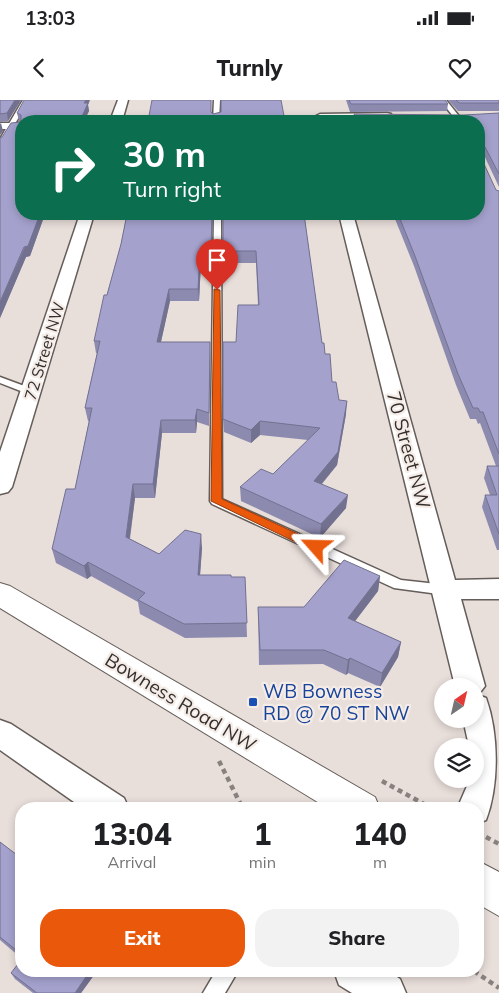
<!DOCTYPE html>
<html lang="en">
<head>
<meta charset="utf-8">
<style>
	body { margin:0; font-family:Mulish,sans-serif; background:#f2f2f2; color:#202124; height:100vh; display:flex; flex-direction:column; font-size:19px; white-space:nowrap }
	* { box-sizing:border-box; margin:0 }
	p { font-size:16px; color:#757577 }
	.icon { flex:none; width:28px; height:28px; fill:none; stroke:currentColor; stroke-width:2; stroke-linecap:round; stroke-linejoin:round }
	.map { position:relative; flex:1; overflow:hidden }
	.sheet { position:absolute; left:15px; top:702px; width:469px; height:175px; display:flex; flex-direction:column; background:#fff; border-radius:20px; box-shadow:0 2px 8px #0003 }
	.sheet>* { flex:none }
	.guide { position:absolute; left:15px; top:15px; width:470px; height:105px; border-radius:20px; box-shadow:0 2px 8px #0003; background:#0b6e4f; color:#fff; overflow:hidden }
	.needle { width:32px; rotate:34deg }
	.tools { position:absolute; left:434px; top:578px; display:grid; gap:10px }
	.tools a { display:grid; place-items:center; width:50px; height:50px; border-radius:50%; background:#fff; box-shadow:0 2px 8px #0003; font-size:25px }
	.pin { position:absolute; display:grid; place-items:center; width:42px; height:42px; color:#fff; margin:-51px -21px; border-radius:50% 50% 50% 0; rotate:-45deg; box-shadow:0 0 5px #0007 }
	.pin .icon { rotate:45deg }
	.me { position:absolute; width:55px; margin:-28px; rotate:295deg; stroke-linejoin:round; filter:drop-shadow(0 0 4px #0008) }
	.turn { display:flex; align-items:center; gap:18px; height:105px; padding:0 25px; font-size:22px }
	.turn .icon { width:65px; height:65px; stroke-width:2.5 }
	.turn b { display:block; font-size:35px; line-height:42px }
	.eta { display:flex; justify-content:space-evenly; align-items:center; height:85px; text-align:center }
	.eta b { font-size:30px; font-weight:800; line-height:35px }
	.action { display:flex; gap:10px; margin-top:auto; padding:10px 25px }
	.action a { flex:1; height:58px; border-radius:20px; background:#ea580c; color:#fff; font-size:20px; font-weight:800; line-height:58px; text-align:center }
	.action a+a { background:#f2f2f2; color:#202124 }
	.status { display:flex; justify-content:space-between; align-items:center; height:35px; padding:0 25px; background:#fff; direction:ltr }
	.status svg { height:14px; fill:currentColor }
	header { display:flex; justify-content:space-between; align-items:center; height:65px; padding:0 25px; background:#fff; font-size:22px; font-weight:800 }
	.map>svg:first-child { display:block }
</style>
</head>
<body>
<div class="status"><b>13:03</b><svg viewBox="0 0 49 12"><path d="M0 12V9h3v3zM5 12V6h3v6zM10 12V3h3v9zM15 12V0h3v12zM26 1h20v11H26zM47 4h2v5h-2z"/></svg></div>
<header><svg class="icon" aria-label="back" viewBox="0 0 24 24"><path d="M15 5l-7 7 7 7"/></svg>Turnly<svg class="icon" aria-label="heart" viewBox="0 0 24 24"><path d="M12 20l-8-8c-3-5 5-10 8-4 3-6 11-1 8 4z"/></svg></header>
<div class="map">
<svg width="499" height="893" viewBox="0 0 499 893">
	<rect width="100%" height="100%" fill="#e8deda"/>
	<g fill="none" stroke-linecap="round" stroke-linejoin="round">
		<g stroke="#655d59" stroke-width="3">
			<g id="service">
				<polygon points="23,0 29,0 3,44 0,46 0,39"/>
				<polygon points="214,0 220,0 219,21 213,21"/>
				<polygon points="440,0 446,0 463,21 457,21"/>
				<polygon points="214,114 221,114 222,399 401,480 446,485 451,487 453,490 451,493 446,495 394,488 212,404 210,401"/>
				<polygon points="0,277 35,290 36,292 31,295 0,283"/>
				<polygon points="216,871 238,871 225,893 203,893"/>
			</g>
		</g>
		<g stroke="#655d59" stroke-width="3">
			<g id="minor">
				<polygon points="118,0 128,0 122,21 110,21"/>
				<polygon points="387,13 391,14 391,18 320,20 314,17 320,14"/>
				<rect x="0" y="23" width="21" height="6"/>
				<polygon points="80,114 94,114 12,387 8,392 0,394 0,352"/>
				<path d="M339,114H353L455,480L499,479V499H461L485,586L478,595L486,598C499,634 499,686 486,720L478,723V709H457L470,679H475V646H469L463,619H475V586H455Z"/>
				<polygon points="0,620 11,624 124,698 129,709 84,709 0,650"/>
				<polygon points="334,871 388,871 400,879 406,893 352,893 339,885"/>
			</g>
		</g>
		<g stroke="#655d59" stroke-width="2">
			<g id="tertiary">
				<polygon points="0,483 10,486 375,697 380,709 329,709 0,508"/>
				<polygon points="478,761 499,772 499,816 478,804"/>
			</g>
		</g>
		<g stroke="#88827f" stroke-width="4.5" stroke-dasharray="5 4" stroke-linecap="butt">
			<polyline points="219,661 243,709"/>
			<polyline points="382,681 433,709"/>
			<polyline points="486,737 499,744"/>
			<polyline points="474,871 499,888"/>
		</g>
		<use href="#service" fill="#fff" fill-rule="evenodd"/>
		<use href="#minor" fill="#fff" fill-rule="evenodd"/>
		<use href="#tertiary" fill="#fff" fill-rule="evenodd"/>
	</g>
	<g fill="#8d8ab0">
		<polygon points="0,0 21,0 8,21 0,22"/>
		<polygon points="346,0 445,0 448,4 447,11 350,12"/>
		<polygon points="448,0 499,0 499,11 458,11"/>
		<polygon points="88,5 89,11 84,21 21,21 21,114 45,114 30,156 26,157 0,218 0,38 21,22 19,21 17,13"/>
		<polygon points="499,13 499,87 484,55 480,52 479,21 354,21 354,14 464,15"/>
		<polygon points="496,90 499,91 499,450 497,450 482,407 485,395 490,395 484,378 487,366 496,366 480,323 478,324 476,319 470,319 456,285 414,166 393,114 479,114"/>
		<polygon points="127,114 213,114 211,163 201,163 199,201 170,201 161,242 210,242 209,326 197,322 196,333 162,333 155,398 135,398 130,439 159,454 202,448 200,475 231,477 245,477 247,537 185,538 140,514 138,502 91,476 87,479 56,463 52,449 75,389 89,321 88,321 85,308 97,253 96,253 94,241 121,144"/>
		<polygon points="221,114 304,114 322,243 332,282 339,300 346,314 337,365 322,384 346,408 320,438 241,401 240,387 273,374 308,340 260,335 251,343 224,332 223,319 236,242 258,205 256,163 223,163 223,114"/>
		<polygon points="380,476 378,491 355,521 401,542 398,557 380,587 348,573 346,575 323,564 259,565 258,507 304,507"/>
		<polygon points="0,742 21,758 21,858 0,840"/>
		<polygon points="21,871 97,871 81,893 33,893 15,879 11,873"/>
	</g>
	<g fill="#737190">
		<polygon points="15,0 21,0 8,21 7,13"/>
		<polygon points="86,0 90,0 88,5 89,11 84,21 80,21 84,3"/>
		<polygon points="1,23 3,31 0,35 0,24"/>
		<polygon points="482,44 480,52 479,53 479,45"/>
		<polygon points="40,114 45,114 30,156 26,157 0,218 0,202"/>
		<polygon points="212,114 213,114 211,163 211,151"/>
		<polygon points="200,151 201,163 199,201 198,189"/>
		<polygon points="169,189 170,201 158,255 157,242"/>
		<polygon points="347,301 346,314 337,365 313,394 314,381"/>
		<polygon points="197,309 197,322 196,333 195,320"/>
		<polygon points="161,320 162,333 155,398 153,384"/>
		<polygon points="260,321 260,335 251,343 251,330"/>
		<polygon points="133,384 135,398 128,450 126,437"/>
		<polygon points="348,395 346,408 320,438 321,424"/>
		<polygon points="201,434 202,448 199,489 198,475"/>
		<polygon points="88,462 91,476 87,479 84,466"/>
		<polygon points="380,476 378,491 346,533 348,518"/>
		<polygon points="401,542 398,557 380,587 382,573"/>
		<polygon points="350,558 348,573 346,575 348,560"/>
		<polygon points="90,871 97,871 81,893 75,893"/>
	</g>
	<g fill="#a4a1cd" stroke="#737190">
		<polygon points="0,0 15,0 7,13 0,14"/>
		<polygon points="24,0 86,0 84,3 88,3 80,21 21,21 21,114 40,114 28,146 24,147 0,202 0,38 2,37 11,23 21,22 21,15 17,13"/>
		<polygon points="152,0 211,0 211,12 213,14 221,12 221,0 281,0 285,21 148,21"/>
		<polygon points="349,0 445,0 448,4 351,4"/>
		<polygon points="456,0 499,0 499,3 459,3"/>
		<polygon points="499,13 499,74 485,47 482,44 479,45 479,21 357,21 354,14 464,15"/>
		<polygon points="479,53 496,90 499,91 499,354 483,312 480,312 478,308 473,308 458,274 415,156 398,114 479,114"/>
		<polygon points="127,114 212,114 211,151 200,151 198,189 169,189 157,242 210,242 209,313 197,309 195,320 161,320 153,384 133,384 126,437 159,454 185,430 201,434 198,475 231,475 231,477 245,477 247,523 184,524 138,500 145,493 88,462 84,466 52,449 66,389 75,389 92,308 85,308 100,241 94,241 104,195 107,195 121,144"/>
		<polygon points="223,114 304,114 322,243 324,243 325,254 330,254 332,282 336,282 339,300 347,301 338,352 314,381 348,395 321,424 240,387 261,369 273,374 320,328 260,321 251,330 223,319 223,242 236,242 238,205 259,205 256,151 223,151"/>
		<polygon points="487,366 499,366 499,434 485,395 497,395"/>
		<polygon points="344,460 380,476 348,518 401,542 382,573 350,558 348,560 324,550 260,550 258,507 304,507"/>
		<polygon points="0,742 21,758 21,854 0,837"/>
		<polygon points="21,860 21,871 90,871 75,893 37,893 11,873"/>
	</g>
	<polygon fill="#ea580c" stroke="#983908" points="214,189 220,190 222,399 320,444 320,450 312,450 211,401"/>
	<rect fill="#1a4fb4" stroke="#f5ece7" stroke-width="2" x="248" y="597" width="10" height="10" rx="2.5"/>
	<g text-anchor="middle" stroke-width="4.5" stroke-linejoin="round" paint-order="stroke">
		<g font-size="16" fill="#322f2d" stroke="#f5ece7">
			<text transform="translate(44 251) rotate(-73)" y="6">72 Street NW</text>
		</g>
		<g font-size="19" fill="#322f2d" stroke="#f5ece7">
			<text transform="translate(409 350) rotate(75)" y="7">70 Street NW</text>
			<text transform="translate(181 602) rotate(31)" y="7">Bowness Road NW</text>
		</g>
		<g font-size="19" fill="#164399" stroke="#f5ece7" text-anchor="start">
			<text x="263" y="598">WB Bowness<tspan x="263" dy="22">RD @ 70 ST NW</tspan></text>
		</g>
	</g>
</svg>
<div class="tools">
<a><svg class="needle" viewBox="-14 -14 28 28"><path d="M0-13l5 13h-10z" fill="#e53935"/><path d="M0 13l5-13h-10z" fill="#757577"/></svg></a>
<a><svg class="icon" aria-label="layers" viewBox="0 0 24 24"><path d="M12 4l9 5-9 5-9-5zM3 14l9 5 9-5"/></svg></a>
</div>
<div class="pin" style="left:217px;top:190px;background:#d93025"><svg class="icon" aria-label="arrive" viewBox="0 0 24 24"><path d="M6 21V4h12l-3 4 3 4H6"/></svg></div>
<svg class="me" style="left:316px;top:447px" viewBox="-20 -20 40 40"><path d="M0-17L14 15 0 8-14 15z" fill="#ea580c" stroke="#fff" stroke-width="4"/></svg>
<div class="guide">
<div class="turn"><svg class="icon" aria-label="right" viewBox="0 0 24 24"><path d="M7 20v-9h11M14 6l5 5-5 5"/></svg><div><b>30 m</b>Turn right</div></div>
</div>
<section class="sheet">
<div class="eta">
<div><b>13:04</b><p>Arrival</p></div>
<div><b>1</b><p>min</p></div>
<div><b>140</b><p>m</p></div>
</div>
<div class="action"><a>Exit</a><a>Share</a></div>
</section>
</div>
</body>
</html>
